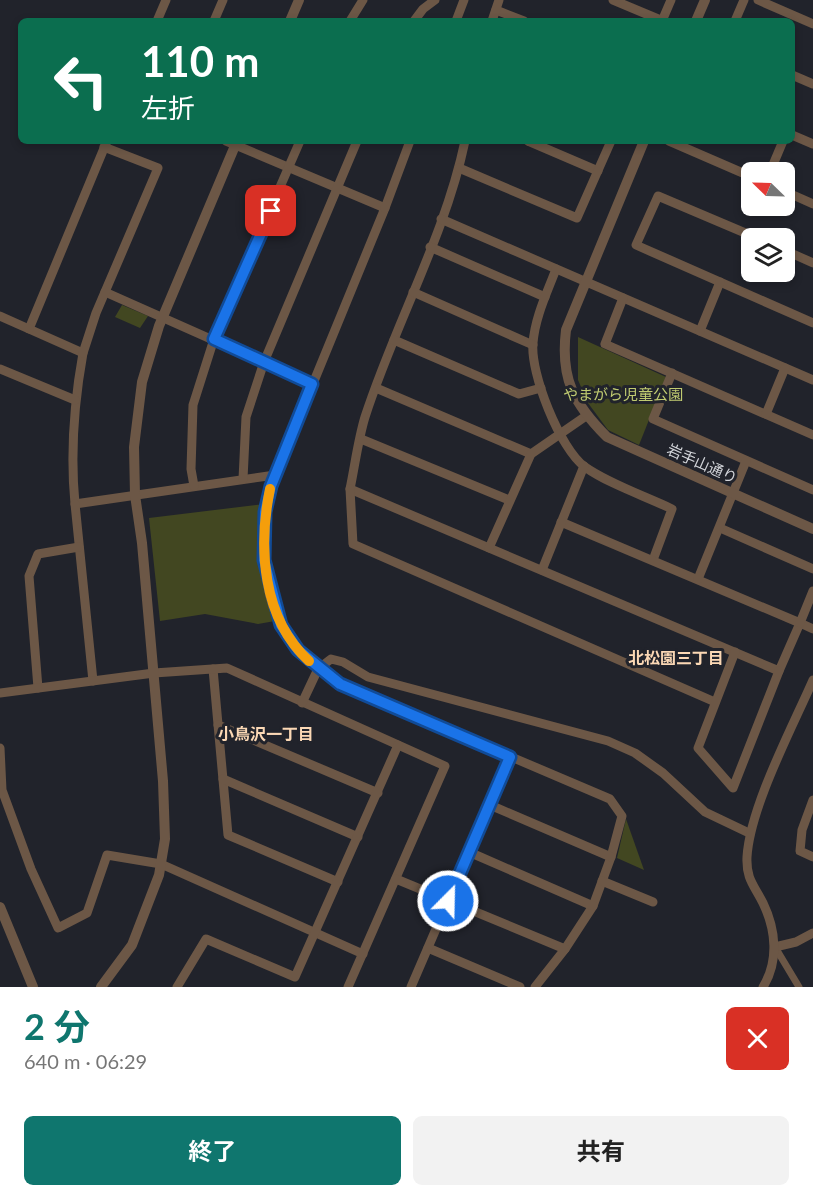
<!DOCTYPE html>
<html lang="ja">
<head>
<meta charset="utf-8">
<style>
	body { margin:0; font-family:Lato,"Noto Sans JP",sans-serif; background:#f2f2f2; color:#222; height:100vh; display:flex; flex-direction:column; font-size:22px; white-space:nowrap }
	* { box-sizing:border-box; margin:0 }
	p { font-size:20px; color:#767676 }
	.icon { flex:none; width:33px; height:33px; fill:none; stroke:currentColor; stroke-width:2; stroke-linecap:round; stroke-linejoin:round }
	.map { position:relative; height:987px; overflow:hidden }
	.details { display:flex; flex-direction:column; background:#fff; flex:1 }
	.details>* { flex:none }
	.guide { position:absolute; left:18px; top:18px; width:777px; height:126px; border-radius:9px; box-shadow:0 3px 9px #0003; background:#0b6e4f; color:#fff; overflow:hidden }
	.needle { width:39px; rotate:293deg }
	.controls { position:absolute; left:741px; top:162px; display:grid; gap:12px }
	.controls a { display:grid; place-items:center; width:54px; height:54px; border-radius:9px; background:#fff; box-shadow:0 3px 9px #0003; font-size:30px }
	.pin { position:absolute; display:grid; place-items:center; width:51px; height:51px; color:#fff; margin:-26px; border-radius:12px; box-shadow:0 3px 9px #0006 }
	.me { position:absolute; width:66px; margin:-33px; rotate:23deg; stroke-linejoin:round; filter:drop-shadow(0 0 4px #0008) }
	.turn { display:flex; align-items:center; gap:21px; height:126px; padding:0 24px; font-size:27px }
	.turn .icon { width:78px; height:78px; stroke-width:2.5 }
	.turn b { display:block; font-size:42px; line-height:51px }
	.round { display:grid; place-items:center; flex:none; width:63px; height:63px; border-radius:9px; background:#f2f2f2 }
	.head { display:flex; align-items:center; justify-content:space-between; height:102px; padding:0 24px }
	h1 { font-size:36px; font-weight:700; line-height:45px; color:#0f766e }
	.action { display:flex; gap:12px; margin-top:auto; padding:12px 24px }
	.action a { flex:1; height:69px; border-radius:9px; background:#0f766e; color:#fff; font-size:24px; font-weight:700; line-height:69px; text-align:center }
	.action a+a { background:#f2f2f2; color:#222 }
	.map>svg:first-child { display:block }
</style>
</head>
<body>
<div class="map">
<svg width="813" height="987" viewBox="0 0 813 987">
	<rect width="100%" height="100%" fill="#21232b"/>
	<g fill="#424721">
		<polygon points="122,305 148,316 140,328 115,317"/>
		<polygon points="578,337 666,377 639,445 608,430 588,403 578,380"/>
		<polygon points="264,504 261,567 275,621 258,624 205,614 160,621 149,518"/>
		<polygon points="626,819 644,870 617,858"/>
	</g>
	<g fill="none" stroke-linecap="round" stroke-linejoin="round">
		<polyline stroke="#6c5746" stroke-width="7" points="775,947 799,987"/>
		<g stroke="#6c5746" stroke-width="9">
			<polyline points="613,0 663,21"/>
			<polyline points="758,0 813,24"/>
			<polyline points="496,10 524,21"/>
			<polyline points="157,21 166,0"/>
			<polyline points="214,21 223,0"/>
			<polyline points="350,21 363,0"/>
			<polyline points="414,21 423,9 435,0"/>
			<polyline points="456,21 464,0"/>
			<polyline points="492,21 499,0"/>
			<polyline points="662,21 671,0"/>
			<polyline points="735,21 744,0"/>
			<polyline points="792,75 813,84"/>
			<polyline points="792,135 813,144"/>
			<path d="M107,141L29,329L83,353C74,403 70,452 75,504L275,475"/>
			<path d="M226,141L385,208L271,486C260,539 259,608 298,651C333,689 388,704 434,724C493,749 552,774 610,799L622,816L611,857L593,906L565,949"/>
			<path d="M465,141C445,236 395,324 365,417C358,440 355,465 350,489L779,671L800,623L813,629"/>
			<polyline points="528,141 598,171"/>
			<polyline points="669,141 752,177"/>
			<polyline points="459,168 577,218 611,141"/>
			<polyline points="770,172 783,141"/>
			<polyline points="784,191 813,204"/>
			<polyline points="385,208 410,141"/>
			<polyline points="441,219 813,380"/>
			<polyline points="757,238 658,196 636,245 813,323"/>
			<polyline points="430,247 545,297"/>
			<polyline points="784,250 813,263"/>
			<path d="M556,269C547,293 535,317 533,343C530,373 560,449 585,467C609,484 645,496 672,509L653,560"/>
			<polyline points="105,292 312,384"/>
			<polyline points="413,292 533,345"/>
			<polyline points="623,298 605,344 813,435"/>
			<polyline points="0,316 29,329"/>
			<polyline points="700,331 720,282"/>
			<polyline points="394,340 519,394 541,388"/>
			<polyline points="83,353 96,313 158,168 104,147"/>
			<polyline points="0,369 75,400"/>
			<polyline points="672,373 653,419 813,490"/>
			<polyline points="376,388 531,454"/>
			<polyline points="766,414 785,368"/>
			<polyline points="361,439 509,500"/>
			<polyline points="243,479 246,417 264,362 357,141"/>
			<polyline points="194,486 191,469 193,405 214,339 300,141"/>
			<polyline points="350,489 353,544 715,702"/>
			<polyline points="75,504 93,681"/>
			<polyline points="561,522 800,623 813,591"/>
			<polyline points="720,528 813,569"/>
			<polyline points="489,548 531,454 586,416"/>
			<polyline points="542,570 584,466"/>
			<polyline points="698,579 746,461"/>
			<polyline points="735,652 698,748 733,788 779,671"/>
			<polyline points="213,669 228,835 338,882"/>
			<polyline points="38,688 29,576 38,554 79,547"/>
			<polyline points="0,693 154,673 227,668 445,766 348,987"/>
			<polyline points="302,703 318,669 331,659 343,662 368,677 608,741 635,753 663,773 705,812 749,833"/>
			<polyline points="218,725 378,793"/>
			<polyline points="0,748 2,790 31,869 58,928 87,913 107,855 161,864 363,954"/>
			<polyline points="223,779 358,837"/>
			<polyline points="813,800 802,830 800,851 813,857"/>
			<polyline points="490,805 611,857"/>
			<polyline points="469,852 593,906"/>
			<polyline points="396,879 565,949 535,987"/>
			<polyline points="602,881 653,902"/>
			<polyline points="775,947 796,942 813,933"/>
			<polyline points="428,948 520,987"/>
			<polyline points="177,987 206,939 295,977 398,745"/>
			<polyline points="411,987 510,757"/>
			<path d="M763,987C779,961 776,930 763,903C754,885 746,879 747,857C750,807 792,728 813,680"/>
		</g>
		<g stroke="#6c5746" stroke-width="10">
			<polyline points="290,21 299,0"/>
			<polyline points="696,21 705,0"/>
			<path d="M644,141L566,330C560,379 574,404 607,437L813,529"/>
			<polyline points="0,907 33,987"/>
			<polyline points="101,987 132,945 159,875 165,839 163,781 142,543 135,495 134,447 142,382 159,326 237,141"/>
		</g>
	</g>
	<g fill="none" stroke-linecap="round" stroke-linejoin="round">
		<g stroke="#114b97" stroke-width="15">
			<polyline id="route" points="271,211 214,339 312,384 271,486 265,512 264,560 281,625 298,650 340,684 510,757 448,901"/>
		</g>
		<use href="#route" stroke="#1a73e8" stroke-width="10"/>
		<path stroke="#f59e0b" stroke-width="10" d="M270,489C258,547 262,618 309,661"/>
	</g>
	<g text-anchor="middle" stroke-width="6" stroke-linejoin="round" paint-order="stroke">
		<g font-size="15" fill="#c0cb71" stroke="#21232b">
			<text x="623" y="400">やまがら児童公園</text>
		</g>
		<g font-size="15" fill="#d3d5da" stroke="#21232b">
			<text transform="translate(702 464) rotate(24)" y="5">岩手山通り</text>
		</g>
		<g font-size="16" font-weight="bold" fill="#fbd8b5" stroke="#21232b">
			<text x="676" y="664">北松園三丁目</text>
			<text x="266" y="740">小鳥沢一丁目</text>
		</g>
	</g>
</svg>
<div class="controls">
<a><svg class="needle" viewBox="-14 -14 28 28"><path d="M0-13l5 13h-10z" fill="#e53935"/><path d="M0 13l5-13h-10z" fill="#767676"/></svg></a>
<a><svg class="icon" aria-label="layers" viewBox="0 0 24 24"><path d="M12 4l9 5-9 5-9-5zM3 14l9 5 9-5"/></svg></a>
</div>
<div class="pin" style="left:271px;top:211px;background:#d93025"><svg class="icon" aria-label="arrive" viewBox="0 0 24 24"><path d="M6 21V4h12l-3 4 3 4H6"/></svg></div>
<svg class="me" style="left:448px;top:901px" viewBox="-20 -20 40 40"><circle r="17" fill="#1a73e8" stroke="#fff" stroke-width="3"/><path d="M0-11L8 9 0 5-8 9z" fill="#fff"/></svg>
<div class="guide">
<div class="turn"><svg class="icon" aria-label="left" viewBox="0 0 24 24"><path d="M17 20v-9H6M10 6l-5 5 5 5"/></svg><div><b>110 m</b>左折</div></div>
</div>
</div>
<section class="details">
<div class="head"><div><h1>2 分</h1><p>640 m · 06:29</p></div><a class="round" style="background:#d93025;color:#fff"><svg class="icon" aria-label="close" viewBox="0 0 24 24"><path d="M6 6l12 12M18 6L6 18"/></svg></a></div>
<div class="action"><a>終了</a><a>共有</a></div>
</section>
</body>
</html>
